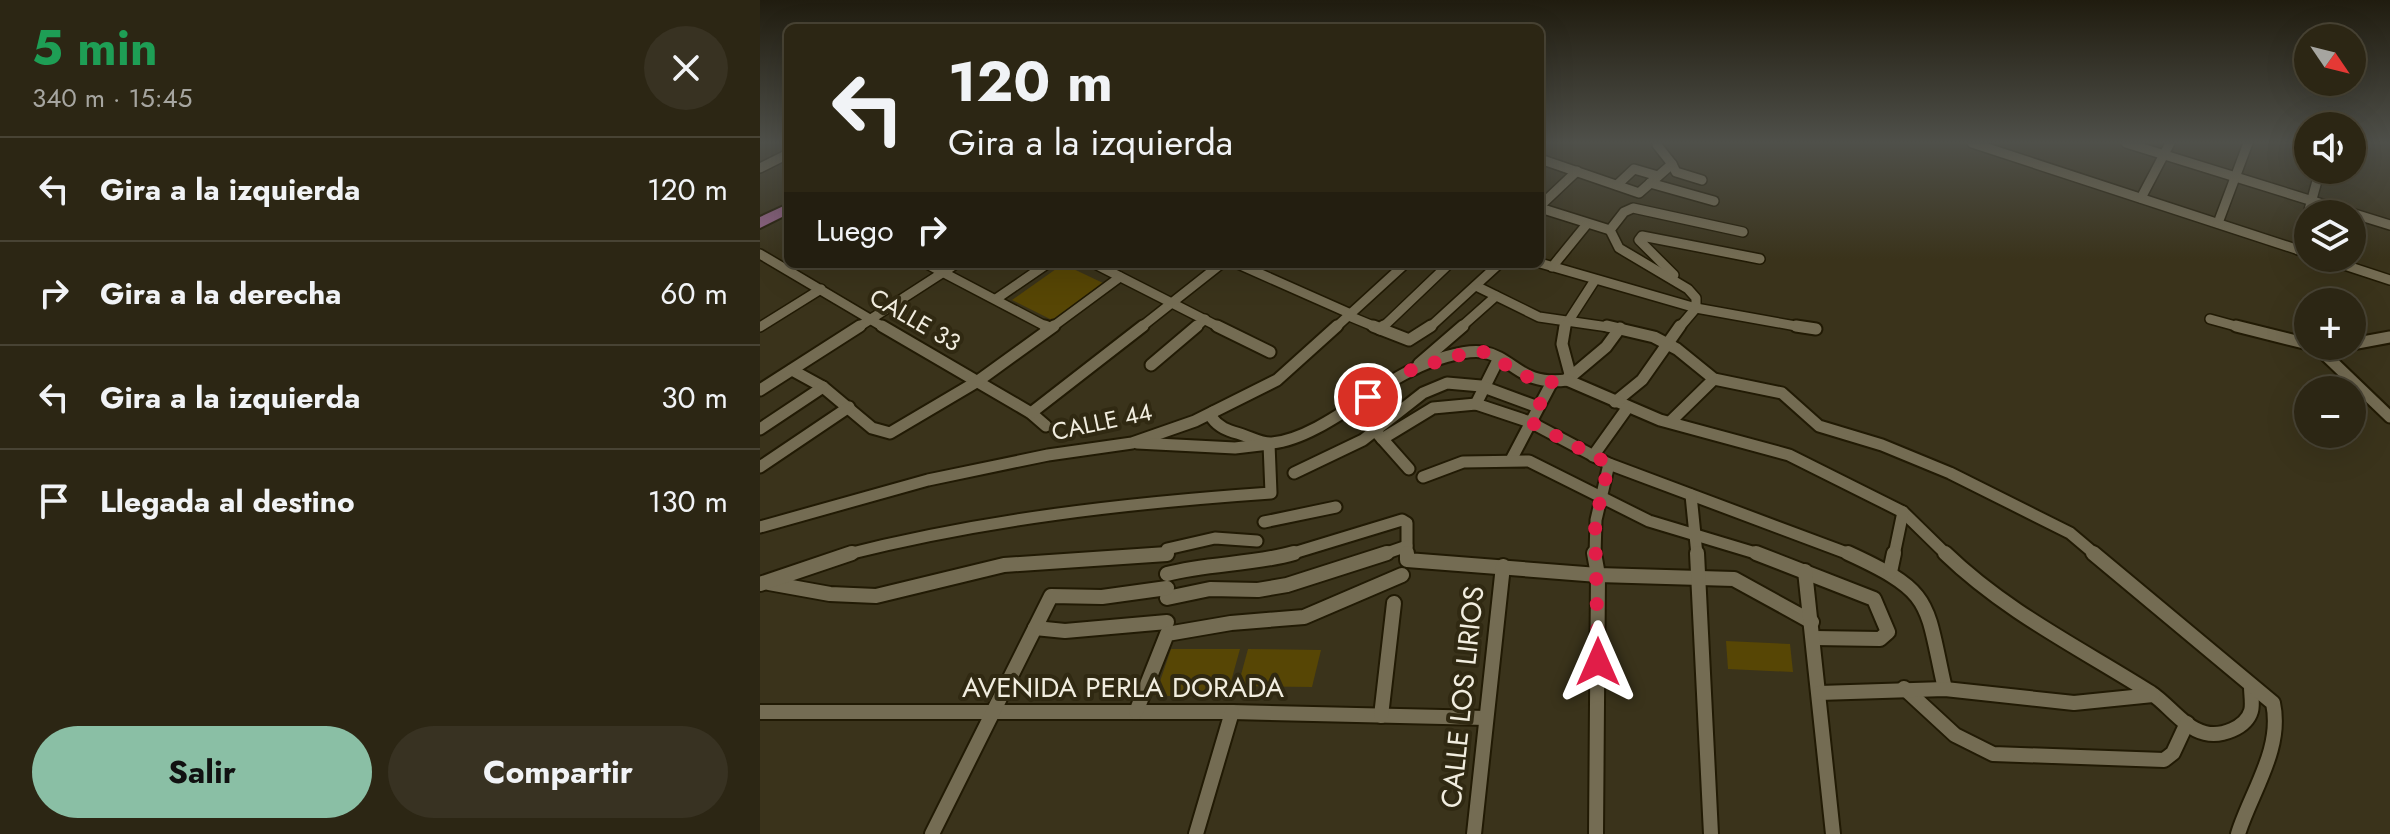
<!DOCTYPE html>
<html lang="es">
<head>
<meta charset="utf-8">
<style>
	body { margin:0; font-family:Jost,sans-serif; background:#383222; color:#f1f3f6; height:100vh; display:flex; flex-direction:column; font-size:30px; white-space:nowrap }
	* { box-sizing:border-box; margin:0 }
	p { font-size:26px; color:#a6a5a0 }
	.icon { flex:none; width:44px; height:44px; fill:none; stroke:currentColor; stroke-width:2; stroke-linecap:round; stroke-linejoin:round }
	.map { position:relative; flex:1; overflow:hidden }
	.sheet { display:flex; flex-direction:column; background:#2c2614; width:760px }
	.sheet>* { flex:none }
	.hud { position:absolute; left:24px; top:24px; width:760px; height:244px; border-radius:12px; box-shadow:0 8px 32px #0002,0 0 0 2px #484334; background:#2c2614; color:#f1f3f6; overflow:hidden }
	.needle { width:52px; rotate:125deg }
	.buttons { position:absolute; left:1534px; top:24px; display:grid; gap:16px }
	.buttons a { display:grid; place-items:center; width:72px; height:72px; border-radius:50%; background:#2c2614; box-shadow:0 8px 32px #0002,0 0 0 2px #484334; font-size:40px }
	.pin { position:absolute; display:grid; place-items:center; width:68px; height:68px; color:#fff; margin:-34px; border:4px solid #fff; border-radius:50%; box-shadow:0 2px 8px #0007 }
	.me { position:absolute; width:88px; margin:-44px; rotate:0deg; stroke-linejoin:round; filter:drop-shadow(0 0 6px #0008) }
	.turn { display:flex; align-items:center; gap:28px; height:168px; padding:0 32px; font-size:36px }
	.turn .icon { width:104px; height:104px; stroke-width:2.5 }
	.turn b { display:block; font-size:56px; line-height:68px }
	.then { display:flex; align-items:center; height:76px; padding:0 32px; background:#0003; gap:16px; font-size:30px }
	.round { display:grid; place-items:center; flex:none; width:84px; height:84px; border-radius:42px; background:#383222 }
	.headline { display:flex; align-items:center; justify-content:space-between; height:136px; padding:0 32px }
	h1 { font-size:48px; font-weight:700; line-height:60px; color:#1e9e55 }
	.action { display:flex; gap:16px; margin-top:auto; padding:16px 32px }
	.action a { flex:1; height:92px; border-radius:48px; background:#8abfa5; color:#111; font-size:32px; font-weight:700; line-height:92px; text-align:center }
	.action a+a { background:#383222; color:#f1f3f6 }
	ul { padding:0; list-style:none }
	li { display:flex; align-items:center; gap:24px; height:104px; padding:0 32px; border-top:2px solid #484334 }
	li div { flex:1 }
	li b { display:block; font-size:30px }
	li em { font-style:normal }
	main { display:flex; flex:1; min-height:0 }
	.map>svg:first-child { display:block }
</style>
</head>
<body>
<main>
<section class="sheet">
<div class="headline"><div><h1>5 min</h1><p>340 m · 15:45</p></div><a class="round"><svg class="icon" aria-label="close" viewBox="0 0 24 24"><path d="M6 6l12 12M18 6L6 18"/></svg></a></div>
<ul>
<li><svg class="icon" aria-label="left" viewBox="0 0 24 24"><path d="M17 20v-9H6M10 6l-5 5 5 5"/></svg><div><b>Gira a la izquierda</b></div><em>120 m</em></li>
<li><svg class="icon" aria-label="right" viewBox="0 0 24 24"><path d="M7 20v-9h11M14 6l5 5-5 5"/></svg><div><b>Gira a la derecha</b></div><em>60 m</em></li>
<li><svg class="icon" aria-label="left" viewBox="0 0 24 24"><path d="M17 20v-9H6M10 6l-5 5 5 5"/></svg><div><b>Gira a la izquierda</b></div><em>30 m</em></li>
<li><svg class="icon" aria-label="arrive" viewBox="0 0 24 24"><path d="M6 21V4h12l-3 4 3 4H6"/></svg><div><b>Llegada al destino</b></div><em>130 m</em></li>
</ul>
<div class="action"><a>Salir</a><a>Compartir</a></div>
</section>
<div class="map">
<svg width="1630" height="834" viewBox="0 0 1630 834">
	<rect width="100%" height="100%" fill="#3a331b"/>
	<g fill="#574605">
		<polygon points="303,264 343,283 292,320 252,300"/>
		<polygon points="966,641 1030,644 1033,672 968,669"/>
		<polygon points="411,649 480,649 467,696 395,696"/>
		<polygon points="488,649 561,650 552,687 478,686"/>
	</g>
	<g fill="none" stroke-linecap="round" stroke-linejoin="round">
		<g stroke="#211a04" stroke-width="12">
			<g id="street-far2">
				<polyline points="1212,143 1548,253"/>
				<polyline points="1366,143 1630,225"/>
				<polyline points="780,159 879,193 912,164 897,145"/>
				<polyline points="912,164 916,172 942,180"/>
				<polyline points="0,168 28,154"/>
				<polyline points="890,183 954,201"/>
				<polyline points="857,185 874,169 898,176"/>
				<polyline points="1381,198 1410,143"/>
				<polyline points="780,206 817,171"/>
				<polyline points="780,208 850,230"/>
				<polyline points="1458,223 1488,143"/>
				<polyline points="1538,250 1560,170"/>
				<polyline points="0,254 125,328"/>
				<polyline points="1563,258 1630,280"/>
				<polyline points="780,263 936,308 1047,328"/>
				<polyline points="167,264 289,328"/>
				<polyline points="335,264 461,328"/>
				<polyline points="478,264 591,314"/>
				<polyline points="792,267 827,224"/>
				<polyline points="914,275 879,240 882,236 1000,259"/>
				<polyline points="716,286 779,317 855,328"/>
				<polyline points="236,299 287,264"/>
				<polyline points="589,316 618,328"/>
				<polyline points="1450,319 1483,328"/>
				<polyline points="0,327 61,289"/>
				<polyline points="97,328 196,264"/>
				<polyline points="291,328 360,277"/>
				<polyline points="380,328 461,264"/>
				<polyline points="435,328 445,319"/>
				<polyline points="575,328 645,264"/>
				<polyline points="622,328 689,264"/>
				<polyline points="669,328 739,264"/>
				<polyline points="700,328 736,296"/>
				<polyline points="804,328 835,280"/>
				<polyline points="919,328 936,308 936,298 928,289 859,248 850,230 864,212 873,208 983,232"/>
			</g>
		</g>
		<g stroke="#211a04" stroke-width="15">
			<g id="street-far1">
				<polyline points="122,326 271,413 286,426"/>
				<polyline points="285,326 290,328"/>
				<polyline points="457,326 510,352"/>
				<polyline points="613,326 649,340 671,326"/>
				<polyline points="805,326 802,344 810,374 807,380"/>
				<polyline points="847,326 894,337 917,349 954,379 1022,393 1059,426 1122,445 1190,473 1310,533 1336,555"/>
				<polyline points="1036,326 1056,329"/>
				<polyline points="1476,326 1548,344"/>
				<polyline points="620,329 624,326"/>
				<polyline points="1592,344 1630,337"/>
				<polyline points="1556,346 1630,417"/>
				<polyline points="738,360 716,404 770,422 849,464 1092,555"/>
				<polyline points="659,364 703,326"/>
				<polyline points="391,365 437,326"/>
				<polyline points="32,370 63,387 112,428 130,433 218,381 294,326"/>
				<polyline points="808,379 846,347 860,328"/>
				<polyline points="0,390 100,326"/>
				<polyline points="855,402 882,380 920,326"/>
				<path d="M453,412L452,418C460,429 471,431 483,435C492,438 503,444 512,443C557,439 611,389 652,370C669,361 704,349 723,352C755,358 759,386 807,380L900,420L1029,455L1143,512L1187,555"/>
				<polyline points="271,413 383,326"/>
				<polyline points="910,422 954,379"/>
				<polyline points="0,429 63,387"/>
				<polyline points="618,434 649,469"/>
				<polyline points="622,439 673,408 716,404"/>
				<polyline points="833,456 868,407"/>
				<polyline points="751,460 792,382"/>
				<polyline points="0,467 89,407"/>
				<polyline points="534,473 603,440 663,393 687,383 721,386 778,407"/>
				<polyline points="663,477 703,462 769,461 889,521 1002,555"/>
				<polyline points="931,495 937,555"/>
				<polyline points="504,522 576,507"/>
				<polyline points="0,527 168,480 288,455 372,443 435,421 517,380 577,326"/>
				<polyline points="407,549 455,538 497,541"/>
				<path d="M84,555C225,519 367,503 511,493L509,444L475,448L377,443"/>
				<polyline points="403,555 407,554"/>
				<polyline points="527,555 642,520 647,523 647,555"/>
				<polyline points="621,555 647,546"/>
				<polyline points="835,555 836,520 849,464"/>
				<polyline points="1134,555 1143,512"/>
			</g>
		</g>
		<g stroke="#211a04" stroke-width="18">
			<g id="street">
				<polyline points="647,553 647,560 838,575 974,579 1052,622"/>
				<polyline points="834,553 838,575 836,834"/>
				<polyline points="937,553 951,834"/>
				<polyline points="996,553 1114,599 1128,632 1120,639 1054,638"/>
				<path d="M1088,553C1175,593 1165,601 1185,689"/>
				<path d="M1185,553C1246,612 1320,648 1391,693C1409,705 1424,728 1445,733C1461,737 1486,728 1491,711C1493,705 1491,694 1491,687"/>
				<path d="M1333,553L1513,703C1523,749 1491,792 1478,834"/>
				<polyline points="1045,571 1073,834"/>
				<polyline points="1130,572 1134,553"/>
				<path d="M407,574C449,563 492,565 534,553"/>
				<polyline points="9,583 70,594 116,596 244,565 407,554"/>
				<polyline points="0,584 92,553"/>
				<polyline points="407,598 450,589 498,590 527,585 627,553"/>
				<polyline points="275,628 305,631 407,622"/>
				<polyline points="1144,688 1195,735 1233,754 1404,760 1413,753 1427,723"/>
				<polyline points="1059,693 1185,689 1314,703 1393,695"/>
				<polyline points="0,712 472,712 726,718"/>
				<polyline points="376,712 407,634 471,623 544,617 642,575"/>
				<polyline points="621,716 634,603"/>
				<polyline points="172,834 291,596 342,597 407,588"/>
				<polyline points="436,834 472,712"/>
				<polyline points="714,834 743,566"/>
			</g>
		</g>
		<g stroke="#211a04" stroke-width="4">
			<polygon id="primary" points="28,204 28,214 0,228 0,217"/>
		</g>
		<use href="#street-far2" stroke="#746c53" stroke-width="9"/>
		<use href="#street-far1" stroke="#746c53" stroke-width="11"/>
		<use href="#street" stroke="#746c53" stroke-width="14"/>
		<use href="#primary" fill="#9a658e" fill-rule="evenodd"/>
	</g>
	<linearGradient id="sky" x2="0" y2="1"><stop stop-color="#201c0f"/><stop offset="0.55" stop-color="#4f504a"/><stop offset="1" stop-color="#4f504a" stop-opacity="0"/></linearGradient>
	<rect width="1630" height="259" fill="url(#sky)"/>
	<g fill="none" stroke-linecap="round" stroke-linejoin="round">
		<polyline stroke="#e11d48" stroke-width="14" stroke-dasharray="0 25.2" points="608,397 653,369 710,352 725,352 764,376 792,382 770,422 849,464 835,522 838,662"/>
	</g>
	<g text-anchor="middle" stroke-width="8" stroke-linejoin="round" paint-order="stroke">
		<g font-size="24" fill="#f1eddf" stroke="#302912">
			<text transform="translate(155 320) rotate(30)" y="8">CALLE 33</text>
			<text transform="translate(342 422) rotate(-12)" y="8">CALLE 44</text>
		</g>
		<g font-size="28" fill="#f1eddf" stroke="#302912">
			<text x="363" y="697">AVENIDA PERLA DORADA</text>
			<text transform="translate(702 697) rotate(-84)" y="10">CALLE LOS LIRIOS</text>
		</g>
	</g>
</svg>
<div class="buttons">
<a><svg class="needle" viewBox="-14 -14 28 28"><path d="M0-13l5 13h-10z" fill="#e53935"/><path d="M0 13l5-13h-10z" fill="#a6a5a0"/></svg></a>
<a><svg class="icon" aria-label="sound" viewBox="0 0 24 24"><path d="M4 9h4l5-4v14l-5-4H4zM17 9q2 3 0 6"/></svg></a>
<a><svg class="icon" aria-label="layers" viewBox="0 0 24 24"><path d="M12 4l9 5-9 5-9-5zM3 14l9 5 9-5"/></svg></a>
<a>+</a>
<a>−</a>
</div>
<div class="pin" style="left:608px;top:397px;background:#d93025"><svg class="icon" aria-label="arrive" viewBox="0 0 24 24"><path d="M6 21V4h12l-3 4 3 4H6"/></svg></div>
<svg class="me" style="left:838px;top:662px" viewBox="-20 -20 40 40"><path d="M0-17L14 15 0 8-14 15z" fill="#e11d48" stroke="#fff" stroke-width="4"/></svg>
<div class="hud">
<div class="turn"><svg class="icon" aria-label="left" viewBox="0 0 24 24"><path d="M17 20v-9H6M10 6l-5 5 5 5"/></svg><div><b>120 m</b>Gira a la izquierda</div></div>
<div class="then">Luego<svg class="icon" aria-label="right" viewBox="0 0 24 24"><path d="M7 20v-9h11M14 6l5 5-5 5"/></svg></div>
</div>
</div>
</main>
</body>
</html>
